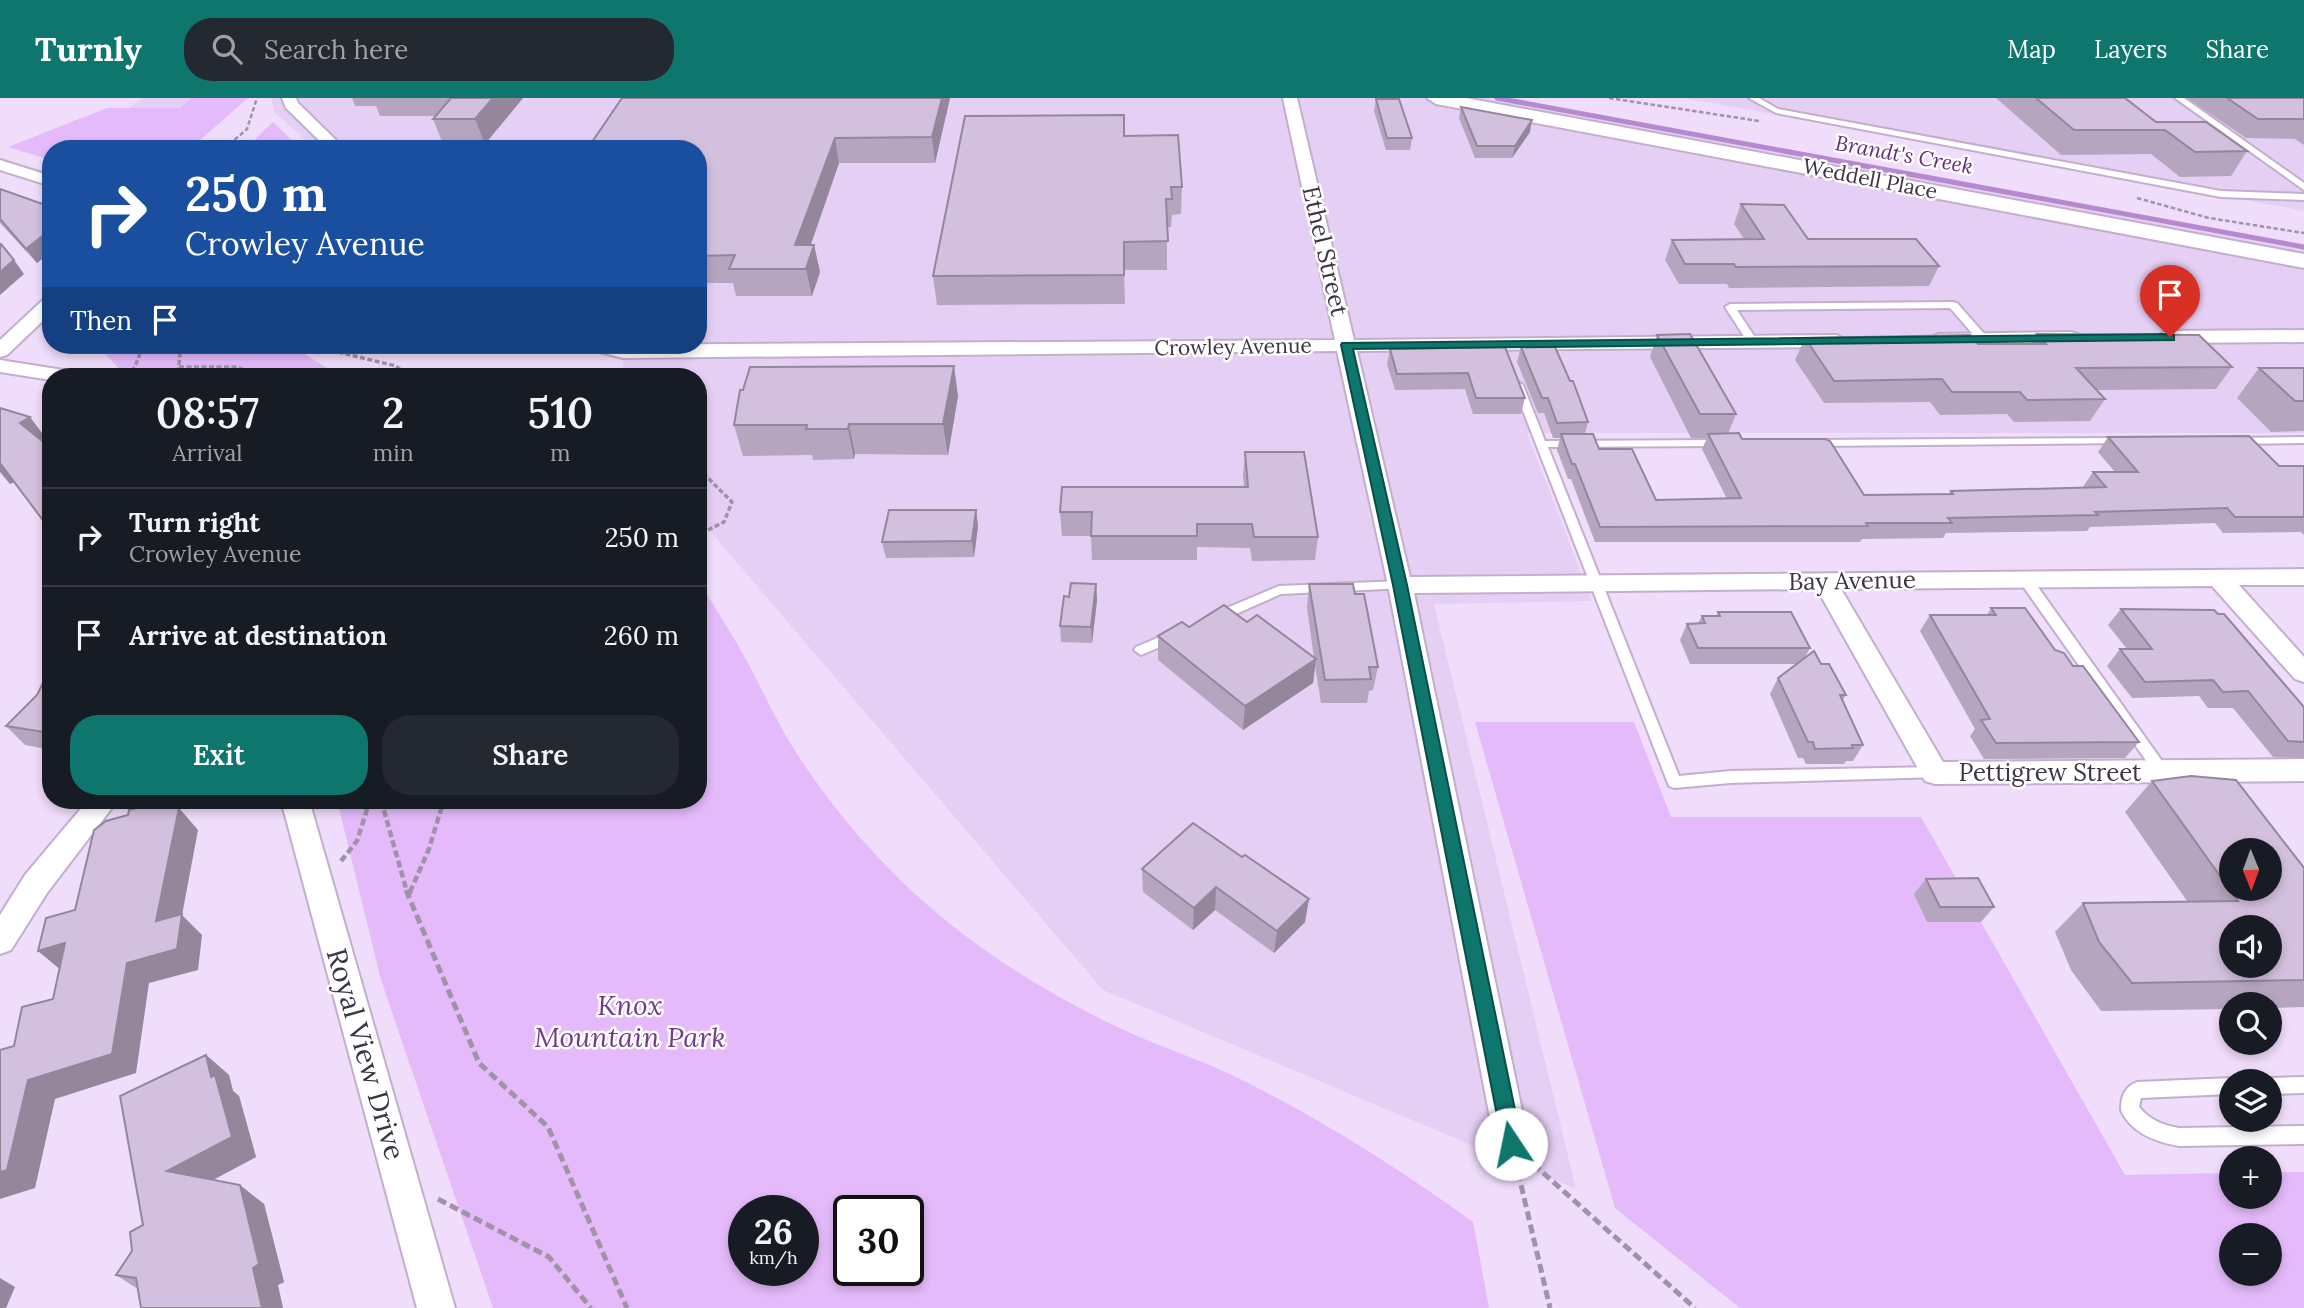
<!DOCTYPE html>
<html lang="en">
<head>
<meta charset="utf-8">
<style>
	body { margin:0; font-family:Lora,serif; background:#242831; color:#f1f3f6; height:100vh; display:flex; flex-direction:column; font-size:26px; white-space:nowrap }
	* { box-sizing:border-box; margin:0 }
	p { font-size:23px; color:#9ea1a6 }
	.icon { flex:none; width:38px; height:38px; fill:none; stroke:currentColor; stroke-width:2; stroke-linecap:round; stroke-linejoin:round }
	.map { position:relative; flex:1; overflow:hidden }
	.sheet { position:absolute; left:42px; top:270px; width:665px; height:441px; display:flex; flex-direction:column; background:#171b24; border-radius:28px; box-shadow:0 4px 10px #0003 }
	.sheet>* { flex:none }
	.top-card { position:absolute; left:42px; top:42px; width:665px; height:214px; border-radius:28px; box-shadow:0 4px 10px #0003; background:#1a4fa0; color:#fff; overflow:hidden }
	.needle { width:46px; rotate:179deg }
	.buttons { position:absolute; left:2219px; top:740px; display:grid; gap:14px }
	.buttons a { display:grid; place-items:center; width:63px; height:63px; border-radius:50%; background:#171b24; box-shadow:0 4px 10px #0003; font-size:35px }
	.speed { position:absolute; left:728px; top:1097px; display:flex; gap:14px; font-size:35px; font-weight:700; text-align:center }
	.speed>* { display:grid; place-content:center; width:91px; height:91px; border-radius:50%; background:#171b24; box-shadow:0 4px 10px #0003; line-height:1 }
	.speed small { font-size:18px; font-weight:400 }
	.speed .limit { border:4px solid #111; border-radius:10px; background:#fff; color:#111 }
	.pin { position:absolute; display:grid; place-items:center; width:60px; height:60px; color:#fff; margin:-72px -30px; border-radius:50% 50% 50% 0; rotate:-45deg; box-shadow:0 0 7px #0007 }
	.pin .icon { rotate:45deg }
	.me { position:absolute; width:77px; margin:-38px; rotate:349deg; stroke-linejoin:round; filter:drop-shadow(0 0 5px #0008) }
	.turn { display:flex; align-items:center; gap:24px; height:147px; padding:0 28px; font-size:32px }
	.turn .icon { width:91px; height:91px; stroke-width:2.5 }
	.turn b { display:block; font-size:49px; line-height:60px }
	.then { display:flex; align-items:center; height:66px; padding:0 28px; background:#0003; gap:14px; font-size:26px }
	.eta { display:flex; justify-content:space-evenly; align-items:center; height:119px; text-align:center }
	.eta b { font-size:42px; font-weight:600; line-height:49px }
	.action { display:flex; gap:14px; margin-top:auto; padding:14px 28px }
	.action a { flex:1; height:80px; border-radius:28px; background:#0f766e; color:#fff; font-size:28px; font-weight:600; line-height:80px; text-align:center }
	.action a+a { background:#242831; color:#f1f3f6 }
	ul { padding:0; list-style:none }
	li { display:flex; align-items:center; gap:21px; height:98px; padding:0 28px; border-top:2px solid #363941 }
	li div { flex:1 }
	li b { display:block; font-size:26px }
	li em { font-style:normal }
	header { display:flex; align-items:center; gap:42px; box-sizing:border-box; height:98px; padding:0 35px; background:#0f766e; color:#fff }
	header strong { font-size:33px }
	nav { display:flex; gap:38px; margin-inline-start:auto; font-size:24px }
	.search { width:490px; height:63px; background:#242831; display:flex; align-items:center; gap:18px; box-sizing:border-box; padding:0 24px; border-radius:28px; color:#9ea1a6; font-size:26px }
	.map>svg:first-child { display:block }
</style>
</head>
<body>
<header>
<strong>Turnly</strong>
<div class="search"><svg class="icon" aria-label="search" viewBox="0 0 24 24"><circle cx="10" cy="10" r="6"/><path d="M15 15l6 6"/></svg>Search here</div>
<nav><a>Map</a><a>Layers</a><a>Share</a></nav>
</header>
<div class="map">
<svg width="2304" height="1210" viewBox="0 0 2304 1210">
	<rect width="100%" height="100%" fill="#f0dcfb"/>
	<g fill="#e6cff4">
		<polygon points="142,0 192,0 180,10 129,10"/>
		<polygon points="271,0 1485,0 2304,151 2304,335 1527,335 1592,503 1434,506 1576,1091 1103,892 698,419 698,278 623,278 623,254 595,247 698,247 698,51 316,51 274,14"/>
		<polygon points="1683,0 2304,0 2304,113 2028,61"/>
	</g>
	<g fill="#e4bafa" fill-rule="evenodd">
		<polygon points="192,0 248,0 190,51 51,51 51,62 8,49 107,10 180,10"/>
		<polygon points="273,24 301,51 245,51"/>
		<polygon points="97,247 290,247 340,278 126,278"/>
		<path d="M698,482C716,511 734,539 750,569C765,597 778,626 795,653C819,690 846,725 876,757C946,833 1033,890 1126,933C1163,950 1202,962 1238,980C1321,1021 1398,1070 1473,1124L1489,1210H493L381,882L337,702H698ZM744,1113H803V1172H744ZM908,1113V1172H849V1113Z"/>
		<path d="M1475,624H1634L1671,719H1921L2125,1077L2231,1075V1099H2270V1074H2304V1210H1740L1615,1110ZM2231,1138H2270V1176H2231Z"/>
	</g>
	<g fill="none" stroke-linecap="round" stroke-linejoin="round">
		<polyline stroke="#b688ce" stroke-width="5" points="1497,0 2304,149"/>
		<g stroke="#c2afcc" stroke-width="4">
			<g id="service">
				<polygon points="1749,0 1759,0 1778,11 2221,93 2304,96 2304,102 2221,99 1776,15"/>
				<polygon points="2175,0 2184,0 2304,85 2304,92"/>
				<polygon points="1953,204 1957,205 1987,239 1987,243 1979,243 1950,210 1737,212 1758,244 1753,247 1749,246 1725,209 1730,206"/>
				<polygon points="1518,284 1523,287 1545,343 1722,342 1728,345 1722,348 1548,349 1679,678 1730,673 1935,669 1940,671 1942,675 1940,679 1730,685 1674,690 1669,688 1513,287"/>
				<polygon points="2304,339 2304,345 2235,346 2229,343 2235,340"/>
				<polygon points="2124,340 2130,343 2128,345 1812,348 1806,345 1812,342"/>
				<polygon points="2025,477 2030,478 2167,670 2169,674 2167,678 2157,678 2020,484 2019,481 2020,478"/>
				<polygon points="1400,483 1405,484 1406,487 1405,490 1281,496 1220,523 1210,523 1208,520 1210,517 1279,488"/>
				<polygon points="1174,533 1181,538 1179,541 1141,557 1134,552 1136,549"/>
				<polygon points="2304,979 2304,995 2270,996 2270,984 2263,984 2270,980"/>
				<path d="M2231,980L2238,984H2231V996L2141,1000L2139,1009C2150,1022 2162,1027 2179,1030L2304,1028V1046L2179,1048C2156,1044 2131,1035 2121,1012C2121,999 2124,989 2137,984Z"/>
			</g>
		</g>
		<g stroke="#c2afcc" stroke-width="4">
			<g id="minor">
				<polygon points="282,0 296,0 298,5 345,51 328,51 286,10"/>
				<polygon points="1283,0 1297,0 1354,242 1837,237 1847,243 1837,249 1357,253 1410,479 2304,471 2304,487 2239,487 2304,559 2304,584 2295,581 2212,488 1841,491 1943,664 2304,661 2304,683 1935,686 1925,683 1817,491 1414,495 1529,1046 1524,1058 1512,1063 1500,1058 1495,1046 1388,487 1337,253 623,260 588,251 585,247 1335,242"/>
				<polygon points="0,62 51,78 51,88 0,72"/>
				<polygon points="51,199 51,215 7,257 0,259 0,242 44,201"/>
				<polygon points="2304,232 2304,244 2166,245 2156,239 2166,233"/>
				<polygon points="2071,234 2078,236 2081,240 2078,244 1938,248 1928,242 1938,236"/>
				<polygon points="0,262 63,272 70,274 73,278 51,278 51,282 0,274"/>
				<polygon points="88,702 118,702 47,795 11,852 0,856 0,817 25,777"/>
				<polygon points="281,702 309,702 455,1210 417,1210"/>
			</g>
		</g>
		<g stroke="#c2afcc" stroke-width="4">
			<polygon id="tertiary" points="1427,0 1466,0 2304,156 2304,170 1436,6"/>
		</g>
		<g stroke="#a192a8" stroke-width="2.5" stroke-dasharray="4.5 2.5" stroke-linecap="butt">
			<polyline points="1609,0 1759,23"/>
			<polyline points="224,51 247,31 257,0"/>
			<polyline points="2137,100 2209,120 2304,135"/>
		</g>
		<g stroke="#a192a8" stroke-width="3.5" stroke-dasharray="5 2.5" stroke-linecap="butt">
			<polyline points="181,247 178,275 182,278"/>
			<polyline points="309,247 396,268 408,278"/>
			<polyline points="179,269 237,269 259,278"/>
			<polyline points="128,276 171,278"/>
			<polyline points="126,278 135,269 143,247"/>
			<polyline points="698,370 732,404 724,424 698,437"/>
		</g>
		<g stroke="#a192a8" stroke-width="4.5" stroke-dasharray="7 3.5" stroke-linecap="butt">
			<polyline points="381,702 407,794"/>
			<polyline points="341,763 357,743 370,702"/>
			<polyline points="410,794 429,751 442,708 450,702"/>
		</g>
		<g stroke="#a192a8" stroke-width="5" stroke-dasharray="9 4.5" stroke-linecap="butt">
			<polyline points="406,792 479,965 548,1029 627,1210"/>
			<polyline points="408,798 411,792"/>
			<polyline points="1533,1066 1695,1210"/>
			<polyline points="1518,1074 1550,1210"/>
			<polyline points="438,1101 549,1159 591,1210"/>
		</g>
		<use href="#service" fill="#fff" fill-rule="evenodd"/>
		<use href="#minor" fill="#fff" fill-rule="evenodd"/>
		<use href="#tertiary" fill="#fff" fill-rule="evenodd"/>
	</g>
	<g fill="#b5a5bf">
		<polygon points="352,0 523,0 485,46 443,46 433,21 435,18 380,18 376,8 355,8"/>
		<polygon points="950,0 935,65 839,65 811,147 814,147 820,174 812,198 736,198 733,185 698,185 698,51 592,44"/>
		<polygon points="1996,0 2125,0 2156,24 2247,53 2231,78 2180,79 2151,56 2061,57"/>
		<polygon points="2187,0 2304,0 2304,47 2295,41 2246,40"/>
		<polygon points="1376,1 1412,40 1410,52 1386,52 1374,13"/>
		<polygon points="1461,9 1530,34 1512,60 1475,60 1459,20"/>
		<polygon points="1125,38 1182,89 1181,116 1172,117 1171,129 1167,129 1167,172 1124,172 1125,206 937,207 933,178"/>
		<polygon points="0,91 51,109 51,154 37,165 0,125"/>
		<polygon points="1741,106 1808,141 1939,168 1929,188 1729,190 1727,186 1679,186 1665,162 1672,142 1744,141 1734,126"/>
		<polygon points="2037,236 2232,269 2216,291 2096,292 2105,301 2090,323 2014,324 2007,316 1940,317 1930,304 1824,305 1795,262 1805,240 1978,246 2032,246"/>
		<polygon points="1657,237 1736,316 1728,336 1864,397 1948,396 1951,393 2083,389 2093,374 2115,374 2098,354 2108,339 2279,368 2304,368 2304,437 2301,434 2223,435 2215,425 2090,429 2087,433 1946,435 1943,440 1862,441 1860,444 1595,444 1571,381 1568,381 1557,352 1560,340 1553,340 1544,315 1538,315 1517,264 1521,249 1588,324 1585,336 1599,351 1656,402 1727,401 1702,351 1707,340 1691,340 1650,259"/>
		<polygon points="1505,249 1525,300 1521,316 1473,316 1465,291 1395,292 1387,266 1390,251"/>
		<polygon points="2259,270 2304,270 2304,333 2271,334 2237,300"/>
		<polygon points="958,298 948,357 855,356 854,361 813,362 812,357 743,358 734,327"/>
		<polygon points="1245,354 1318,439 1315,462 1252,463 1250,450 1197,449 1197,462 1092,462 1091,438 1062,438 1060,414 1244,389 1243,377"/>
		<polygon points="976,412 978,428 974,459 886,460 882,444"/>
		<polygon points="1096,486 1097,502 1092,545 1061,544 1060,528 1069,499"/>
		<polygon points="1309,486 1355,496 1378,569 1373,592 1369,593 1367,605 1321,605 1315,568 1313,585 1243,632 1158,562 1158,538 1189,529 1314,560 1307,510"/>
		<polygon points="1991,510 2055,552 2073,568 2139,644 2125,660 1984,661 1970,638 1975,631 1920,533 1930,517 1987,517"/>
		<polygon points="2121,511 2304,609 2304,660 2273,659 2233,610 2208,610 2199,598 2132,600 2107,568 2120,551 2127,551 2108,527"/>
		<polygon points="1718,514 1810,550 1804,561 1821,566 1846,597 1842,603 1863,647 1853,663 1846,663 1844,666 1806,666 1803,660 1798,660 1770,596 1778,580 1797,566 1690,566 1680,542 1687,526 1698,525 1702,518 1717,518"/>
		<polygon points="51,569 51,652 25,647 6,628 37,597"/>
		<polygon points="2152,683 2304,770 2304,909 2270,910 2270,906 2231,906 2231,911 2101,913 2071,872 2055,834 2083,805 2187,803 2125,714"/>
		<polygon points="1193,725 1305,824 1274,855 1215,812 1193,832 1143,794 1142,771"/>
		<polygon points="1926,781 1994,809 1981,824 1927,824 1914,796"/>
		<polygon points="206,957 229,977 233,993 239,998 256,1059 213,1082 264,1106 284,1184 278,1187 138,1191 116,1177 132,1153 143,1127"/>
	</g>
	<g fill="#94869b">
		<polygon points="493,0 523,0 485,46 475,21"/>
		<polygon points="942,0 950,0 935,65 932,39"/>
		<polygon points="1532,22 1530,34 1512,60 1515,48"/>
		<polygon points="835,40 839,65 802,171 795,147"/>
		<polygon points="51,131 51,154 37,165 26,151"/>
		<polygon points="814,147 820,174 812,198 806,171"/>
		<polygon points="14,162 24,176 0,197 0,174"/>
		<polygon points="954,268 958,298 948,357 943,326"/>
		<polygon points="30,319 45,339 35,344 20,325"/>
		<polygon points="849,326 855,356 854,361 848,331"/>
		<polygon points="0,365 15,384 10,386 0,374"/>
		<polygon points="976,412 978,428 974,459 972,443"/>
		<polygon points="1096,486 1097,502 1092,545 1091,529"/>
		<polygon points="1316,561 1313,585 1243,632 1245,608"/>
		<polygon points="51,626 51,641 44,634"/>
		<polygon points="179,710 198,732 182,817 202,837 198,872 149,885 136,975 55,1001 35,1090 0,1101 0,1074 28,982 127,865 156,823"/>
		<polygon points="1216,789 1215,812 1193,832 1194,810"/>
		<polygon points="1309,801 1305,824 1274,855 1277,833"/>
		<polygon points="65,845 62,873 38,853"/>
		<polygon points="206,957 229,977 233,993 239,998 256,1059 194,1092 167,1073 211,979"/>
		<polygon points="240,1087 264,1106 284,1184 278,1187 283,1210 262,1210 253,1170"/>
		<polygon points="0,1180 15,1189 6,1210 0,1210"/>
	</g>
	<g fill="#d3c0de" stroke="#94869b" stroke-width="2" fill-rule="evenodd">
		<polygon points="451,0 493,0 475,21 433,21"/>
		<polygon points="622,0 942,0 932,39 835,40 795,147 814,147 806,171 729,171 735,157 698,158 698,51 566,51 570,44 592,44"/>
		<polygon points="2036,0 2125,0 2156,24 2206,24 2247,53 2195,54 2165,32 2074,32"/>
		<polygon points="2227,0 2304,0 2304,21 2258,21"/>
		<polygon points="1376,1 1399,1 1412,40 1387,40"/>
		<polygon points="1461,9 1532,22 1515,48 1477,48"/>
		<polygon points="1124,17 1124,38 1178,37 1182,89 1171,89 1172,101 1166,101 1168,143 1124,144 1124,177 933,178 965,18"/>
		<polygon points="0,91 51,109 51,119 49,120 51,122 51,131 26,151 0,121"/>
		<polygon points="1741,106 1784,107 1808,141 1916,141 1939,168 1736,169 1734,166 1685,166 1672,142 1764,141"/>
		<polygon points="1,146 14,162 0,174 0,147"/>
		<polygon points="1690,236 1736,316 1700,316 1657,237"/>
		<polygon points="2037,236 2199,237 2232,269 2076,270 2105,301 2027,302 2020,294 1952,294 1942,281 1834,283 1805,240 1970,237 1978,246 2046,246"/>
		<polygon points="1505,249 1525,300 1476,300 1468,275 1397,276 1390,251"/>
		<polygon points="1521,249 1555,249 1570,283 1573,283 1588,324 1557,325 1548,300 1542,300"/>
		<polygon points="954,268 943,326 849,326 848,331 806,331 807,327 734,327 740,292 743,292 750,269"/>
		<polygon points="2259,270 2304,270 2304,303 2295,303"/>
		<polygon points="0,310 30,319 20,325 51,350 51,433 0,365"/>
		<polygon points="1739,335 1742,341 1825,341 1830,343 1864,397 1953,396 1951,393 2106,389 2093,374 2138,374 2108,339 2249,338 2279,368 2304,368 2304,419 2235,419 2227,410 2095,414 2098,417 1948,420 1952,425 1866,425 1868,428 1600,429 1575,366 1572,366 1561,336 1593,336 1599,351 1632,351 1656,402 1741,400 1708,336"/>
		<polygon points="1245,354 1304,354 1318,439 1254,439 1252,426 1197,426 1197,438 1091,438 1092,414 1060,414 1062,389 1248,389"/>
		<polygon points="889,412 976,412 972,443 882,444"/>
		<polygon points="1071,485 1096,486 1091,529 1060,528 1064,498 1069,499"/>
		<polygon points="1309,486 1353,486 1355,496 1364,496 1378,569 1369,569 1371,581 1325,582"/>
		<polygon points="1224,507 1247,524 1257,517 1316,561 1245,608 1158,538 1182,524 1189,529"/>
		<polygon points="1991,510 2025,510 2055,552 2064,555 2073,568 2083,568 2139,644 1996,645 1981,622 1990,621 1930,517 1996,517"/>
		<polygon points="2121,511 2214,512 2218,516 2224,516 2304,609 2304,644 2288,643 2248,593 2223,594 2213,582 2145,584 2120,551 2152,551"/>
		<polygon points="1718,514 1791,514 1810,550 1698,550 1687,526 1705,525 1702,518 1720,518"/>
		<polygon points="1814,553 1821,566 1829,566 1846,597 1840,597 1863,647 1852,647 1853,650 1815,651 1813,644 1808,644 1778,580"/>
		<polygon points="51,569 51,626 44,634 6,628 37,597"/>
		<path d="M2191,678L2236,682L2304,770V882L2132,885L2099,844L2083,805L2238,803L2152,683ZM2231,752H2270V791H2231ZM2231,830H2270V868H2231Z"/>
		<polygon points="161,704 179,710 156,823 182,816 177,851 127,865 112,956 28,982 7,1072 0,1074 0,952 14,948 22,909 53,901 65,845 38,853 46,820 75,812 94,732 106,723 128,717 129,712"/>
		<polygon points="1193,725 1242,759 1245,757 1309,801 1277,833 1216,789 1194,810 1142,771"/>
		<polygon points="1978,780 1994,809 1940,809 1926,781"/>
		<polygon points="206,957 211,979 215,977 232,1039 167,1073 240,1087 259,1166 253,1170 262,1210 141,1210 136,1180 116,1177 132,1153 130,1134 143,1127 120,998"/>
	</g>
	<polygon fill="#0f766e" stroke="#0a4d48" stroke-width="2" points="2170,236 2174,237 2174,242 1353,251 1407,487 1522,1046 1519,1053 1511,1056 1504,1053 1393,487 1341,247 1342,245"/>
	<g text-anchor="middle" stroke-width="5" stroke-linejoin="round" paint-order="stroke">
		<g font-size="21" font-style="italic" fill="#642b7e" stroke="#fff">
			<text transform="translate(1904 57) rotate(10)" y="7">Brandt's Creek</text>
		</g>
		<g font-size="21" fill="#3d3541" stroke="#fff">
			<text transform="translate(1870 81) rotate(11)" y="7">Weddell Place</text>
			<text transform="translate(1233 249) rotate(-1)" y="7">Crowley Avenue</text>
		</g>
		<g font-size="24" fill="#3d3541" stroke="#fff">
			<text transform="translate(1325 153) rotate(77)" y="8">Ethel Street</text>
			<text transform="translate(1852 483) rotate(-1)" y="8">Bay Avenue</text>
			<text x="2050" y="683">Pettigrew Street</text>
		</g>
		<g font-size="28" font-style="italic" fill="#72398d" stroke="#fff">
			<text x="630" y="917">Knox<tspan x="630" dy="32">Mountain Park</tspan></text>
		</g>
		<g font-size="28" fill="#3d3541" stroke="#fff">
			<text transform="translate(366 956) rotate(74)" y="10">Royal View Drive</text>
		</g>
	</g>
</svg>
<div class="buttons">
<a><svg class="needle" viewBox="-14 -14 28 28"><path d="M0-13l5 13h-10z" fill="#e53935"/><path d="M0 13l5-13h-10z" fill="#9ea1a6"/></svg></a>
<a><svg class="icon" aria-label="sound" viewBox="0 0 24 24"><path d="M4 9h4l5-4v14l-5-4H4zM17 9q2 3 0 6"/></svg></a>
<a><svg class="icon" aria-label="search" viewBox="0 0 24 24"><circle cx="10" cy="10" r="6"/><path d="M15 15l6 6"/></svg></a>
<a><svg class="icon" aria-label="layers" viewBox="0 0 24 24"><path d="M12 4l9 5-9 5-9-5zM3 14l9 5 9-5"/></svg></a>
<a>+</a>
<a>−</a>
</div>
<div class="speed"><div>26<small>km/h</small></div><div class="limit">30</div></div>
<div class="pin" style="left:2170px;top:239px;background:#d93025"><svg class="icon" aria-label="arrive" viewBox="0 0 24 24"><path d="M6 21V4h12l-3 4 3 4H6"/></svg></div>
<svg class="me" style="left:1511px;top:1046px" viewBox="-20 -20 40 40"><circle r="19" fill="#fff"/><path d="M0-13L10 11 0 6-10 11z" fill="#0f766e"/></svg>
<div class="top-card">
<div class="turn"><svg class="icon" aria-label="right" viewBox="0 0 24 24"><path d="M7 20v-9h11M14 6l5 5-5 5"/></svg><div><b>250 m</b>Crowley Avenue</div></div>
<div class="then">Then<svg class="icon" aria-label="arrive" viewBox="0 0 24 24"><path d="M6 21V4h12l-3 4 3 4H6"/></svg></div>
</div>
<section class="sheet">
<div class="eta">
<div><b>08:57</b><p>Arrival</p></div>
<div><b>2</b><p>min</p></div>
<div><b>510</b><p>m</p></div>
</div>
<ul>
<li><svg class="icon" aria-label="right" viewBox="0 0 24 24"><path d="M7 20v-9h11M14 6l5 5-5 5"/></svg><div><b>Turn right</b><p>Crowley Avenue</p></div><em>250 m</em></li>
<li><svg class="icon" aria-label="arrive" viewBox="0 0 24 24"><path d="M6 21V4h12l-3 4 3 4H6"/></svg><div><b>Arrive at destination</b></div><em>260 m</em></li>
</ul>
<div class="action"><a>Exit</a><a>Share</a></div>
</section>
</div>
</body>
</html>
